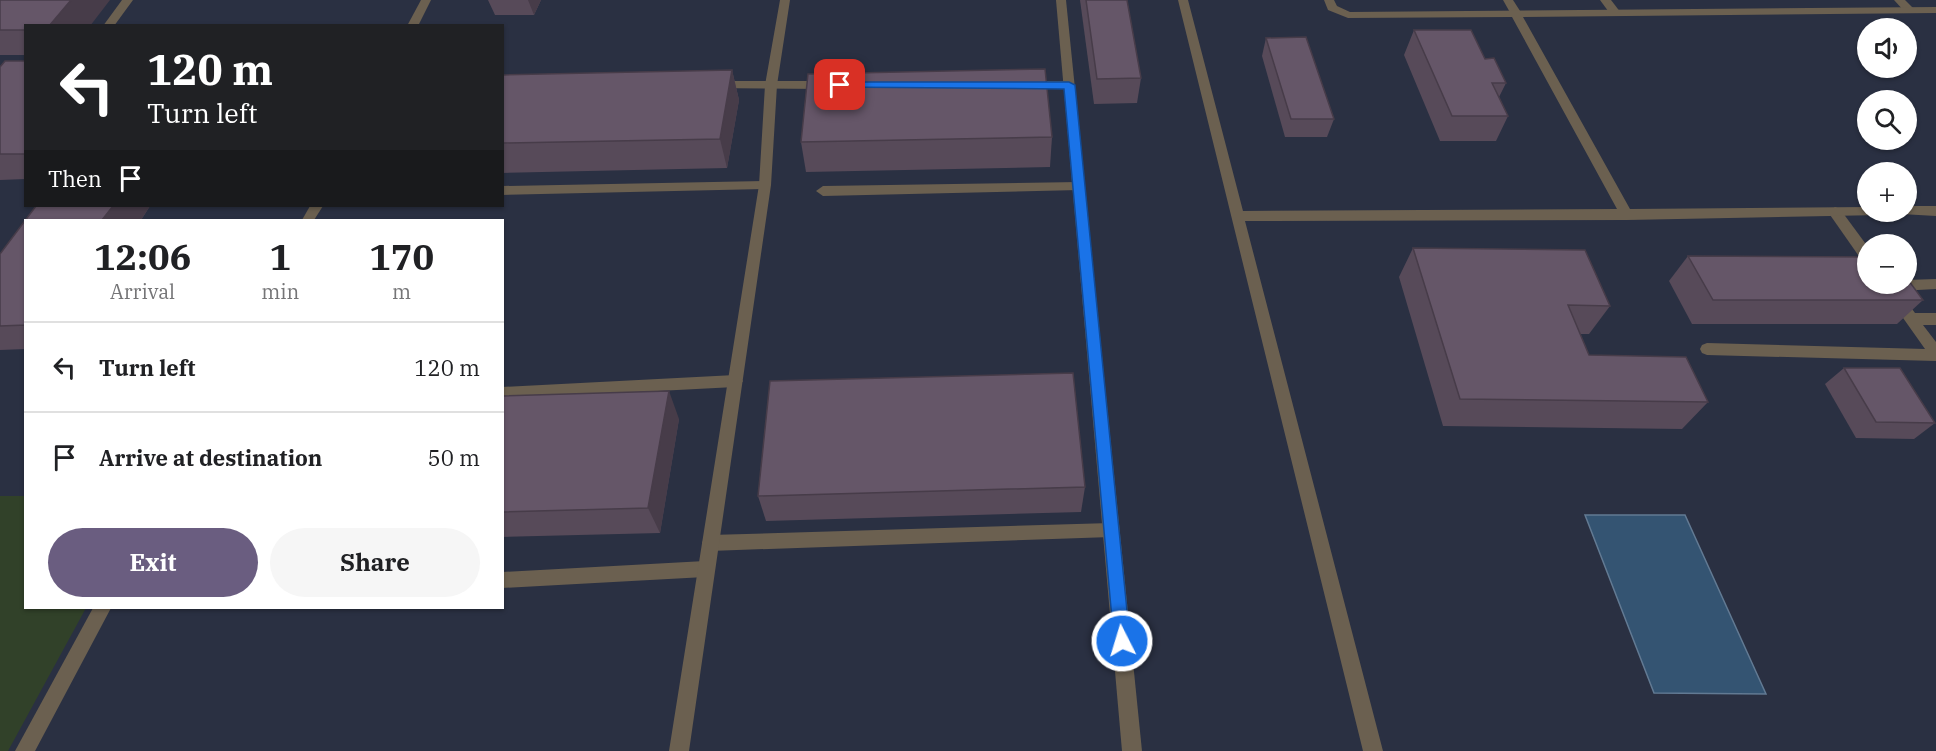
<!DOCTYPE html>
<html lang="en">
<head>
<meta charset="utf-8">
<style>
	body { margin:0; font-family:"IBM Plex Serif",serif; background:#f6f6f6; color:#202124; height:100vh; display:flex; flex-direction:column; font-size:22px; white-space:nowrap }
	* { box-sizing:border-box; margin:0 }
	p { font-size:20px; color:#757577 }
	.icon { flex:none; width:33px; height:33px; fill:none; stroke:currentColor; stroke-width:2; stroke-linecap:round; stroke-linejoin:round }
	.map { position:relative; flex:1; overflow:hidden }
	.panel { position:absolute; left:24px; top:219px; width:480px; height:390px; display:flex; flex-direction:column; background:#fff; border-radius:0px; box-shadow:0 2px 4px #0004 }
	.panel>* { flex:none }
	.guide { position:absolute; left:24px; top:24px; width:480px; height:183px; border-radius:0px; box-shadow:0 2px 4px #0004; background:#202124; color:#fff; overflow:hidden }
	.controls { position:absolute; left:1857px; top:18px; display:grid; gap:12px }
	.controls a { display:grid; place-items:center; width:60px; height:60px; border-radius:50%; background:#fff; box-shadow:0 2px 4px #0004; font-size:30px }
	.pin { position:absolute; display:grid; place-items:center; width:51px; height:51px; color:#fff; margin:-26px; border-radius:12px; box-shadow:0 3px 9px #0006 }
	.me { position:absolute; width:66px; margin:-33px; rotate:355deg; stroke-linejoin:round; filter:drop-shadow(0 0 4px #0008) }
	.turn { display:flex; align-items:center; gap:21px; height:126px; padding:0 24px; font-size:27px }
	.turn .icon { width:78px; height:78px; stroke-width:2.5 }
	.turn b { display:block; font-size:42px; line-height:51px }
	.then { display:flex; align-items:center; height:57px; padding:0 24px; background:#0003; gap:12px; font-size:22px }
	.eta { display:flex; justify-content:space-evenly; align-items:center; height:102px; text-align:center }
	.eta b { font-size:36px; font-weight:700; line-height:42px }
	.button { display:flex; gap:12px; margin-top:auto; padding:12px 24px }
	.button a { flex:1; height:69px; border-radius:36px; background:#6a5d80; color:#fff; font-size:24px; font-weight:700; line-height:69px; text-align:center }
	.button a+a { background:#f6f6f6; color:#202124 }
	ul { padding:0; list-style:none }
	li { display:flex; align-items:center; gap:18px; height:90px; padding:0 24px; border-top:2px solid #e0e0e0 }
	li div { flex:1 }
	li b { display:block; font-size:22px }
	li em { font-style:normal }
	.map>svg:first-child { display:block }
</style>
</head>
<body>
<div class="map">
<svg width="1936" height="751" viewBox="0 0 1936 751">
	<rect width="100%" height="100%" fill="#2a3042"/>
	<polygon fill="#314129" points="0,496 25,496 26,608 86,608 8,751 0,751"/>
	<polygon fill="#345472" stroke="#627a93" stroke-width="1.5" points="1585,515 1685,515 1766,694 1654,693"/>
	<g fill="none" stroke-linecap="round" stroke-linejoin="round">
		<g fill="#6b6050" fill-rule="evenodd">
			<polygon points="1503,0 1513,0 1522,14 1520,16 1512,16"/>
			<polygon points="1600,0 1611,0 1621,13 1619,15 1611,15"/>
			<polygon points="1894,0 1905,0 1915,10 1909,13 1905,12"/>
			<polygon points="715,81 826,81 832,85 826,89 711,88 711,82"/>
			<polygon points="1027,81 1069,81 1075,85 1069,89 1023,88 1023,82"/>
			<polygon points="765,181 771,185 765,189 502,195 502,186"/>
			<polygon points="1079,182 1085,186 1079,190 823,196 816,191 823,186"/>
			<polygon points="1835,207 1840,209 1868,247 1868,263 1863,262 1828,212"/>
			<polygon points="1936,279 1936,289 1899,291 1915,313 1936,313 1936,325 1923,325 1936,342 1936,361 1707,355 1702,353 1700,349 1702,345 1707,343 1925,349 1879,284 1906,284 1906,280"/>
			<polygon points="735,375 740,377 743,381 740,385 735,387 502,399 502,387"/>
			<polygon points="1111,523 1117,525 1119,530 1117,535 1111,537 710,551 704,548 702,543 704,538 710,535"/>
			<polygon points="705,561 711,564 714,569 711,574 705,577 502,588 502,572"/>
		</g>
		<g fill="#6b6050" fill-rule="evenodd">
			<polygon points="122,0 133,0 114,26 103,26"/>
			<polygon points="421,0 431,0 418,26 407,26"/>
			<polygon points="780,0 790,0 777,85 771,185 689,751 669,751 759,185 765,85"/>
			<polygon points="1056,0 1066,0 1142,751 1122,751"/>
			<polygon points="1178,0 1188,0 1243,211 1617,209 1512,17 1348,18 1328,10 1324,0 1334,0 1337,6 1350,12 1936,7 1936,13 1523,17 1630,209 1868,207 1868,212 1882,212 1881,215 1627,220 1245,221 1383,751 1363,751"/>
			<polygon points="310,206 323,206 314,220 302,220"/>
			<polygon points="1906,206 1936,206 1936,216 1901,214 1900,212 1906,212"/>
			<polygon points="93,608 111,608 35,751 15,751"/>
		</g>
	</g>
	<g fill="#574a59">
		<polygon points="0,0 26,26 26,55 0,55"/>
		<polygon points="488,0 541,0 534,15 495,15"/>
		<polygon points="1080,0 1127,0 1141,78 1137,103 1094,104"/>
		<polygon points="1414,30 1485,59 1506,83 1499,97 1508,116 1496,141 1440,141 1404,55"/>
		<polygon points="1266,38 1334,119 1327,137 1285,137 1262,56"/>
		<polygon points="26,61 26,179 0,180 0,67"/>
		<polygon points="732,70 739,100 727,168 502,173 502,75"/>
		<polygon points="1052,137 1050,167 806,172 801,142"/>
		<polygon points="36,206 150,206 141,220 26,220 26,349 0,350 0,254"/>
		<polygon points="1413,248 1610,306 1589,334 1580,334 1589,355 1708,402 1682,429 1443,426 1399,277"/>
		<polygon points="1688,256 1923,300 1897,324 1692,324 1669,281"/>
		<polygon points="1844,368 1935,423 1914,439 1856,438 1825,384"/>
		<polygon points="502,396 679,419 660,533 502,537"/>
		<polygon points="1085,487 1081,512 766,521 758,496"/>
	</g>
	<g fill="#473c49">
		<polygon points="71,0 110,0 90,26 49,26"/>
		<polygon points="528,0 541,0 534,15"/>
		<polygon points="732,70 739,100 727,168 720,139"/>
		<polygon points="113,206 150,206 141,220 102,220"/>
		<polygon points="669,391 679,419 660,533 648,508"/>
	</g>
	<g fill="#655668" stroke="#473c49" stroke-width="1.5">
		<polygon points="0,0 71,0 49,26 26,26 26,30 0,30"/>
		<polygon points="1086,0 1127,0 1141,78 1097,79"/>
		<polygon points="1414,30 1471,30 1485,59 1494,58 1506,83 1492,83 1508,116 1452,116"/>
		<polygon points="1306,37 1334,119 1291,119 1266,38"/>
		<polygon points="5,61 26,61 26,154 0,154 0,67"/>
		<polygon points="1045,69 1052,137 801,142 808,74"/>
		<polygon points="732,70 720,139 502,143 502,75"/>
		<polygon points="36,206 113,206 102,220 26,220 26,325 0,326 0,254"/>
		<polygon points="1413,248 1585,250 1610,306 1568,305 1589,355 1686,357 1708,402 1460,399"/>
		<polygon points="1688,256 1868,257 1868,284 1906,284 1906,277 1923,300 1713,300"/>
		<polygon points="1844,368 1900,368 1935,423 1876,422"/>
		<polygon points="1073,373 1085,487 758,496 770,381"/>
		<polygon points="669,391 648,508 502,512 502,396"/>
	</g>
	<polygon fill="#1a73e8" stroke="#114b97" stroke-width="1.5" points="840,82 1069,82 1075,85 1130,641 1128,646 1122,649 1116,646 1114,641 1064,89 836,87 836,83"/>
</svg>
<div class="controls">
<a><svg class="icon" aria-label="sound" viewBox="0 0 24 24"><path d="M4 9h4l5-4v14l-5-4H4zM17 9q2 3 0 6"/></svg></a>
<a><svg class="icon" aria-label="search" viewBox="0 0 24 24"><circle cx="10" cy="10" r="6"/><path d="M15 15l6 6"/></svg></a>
<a>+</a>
<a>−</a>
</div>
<div class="pin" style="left:840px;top:85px;background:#d93025"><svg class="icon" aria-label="arrive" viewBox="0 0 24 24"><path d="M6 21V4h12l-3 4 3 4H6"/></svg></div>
<svg class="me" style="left:1122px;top:641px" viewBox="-20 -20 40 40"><circle r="17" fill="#1a73e8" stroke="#fff" stroke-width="3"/><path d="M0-11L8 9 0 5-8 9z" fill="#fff"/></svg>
<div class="guide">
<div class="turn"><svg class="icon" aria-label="left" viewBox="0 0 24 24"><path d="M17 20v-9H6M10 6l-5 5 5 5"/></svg><div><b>120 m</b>Turn left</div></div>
<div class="then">Then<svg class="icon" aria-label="arrive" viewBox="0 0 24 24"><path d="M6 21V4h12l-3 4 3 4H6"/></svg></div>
</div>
<section class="panel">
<div class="eta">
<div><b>12:06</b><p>Arrival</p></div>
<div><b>1</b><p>min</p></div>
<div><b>170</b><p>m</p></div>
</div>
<ul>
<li><svg class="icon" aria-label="left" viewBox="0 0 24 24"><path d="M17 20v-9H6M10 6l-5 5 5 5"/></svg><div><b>Turn left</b></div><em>120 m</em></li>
<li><svg class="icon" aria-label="arrive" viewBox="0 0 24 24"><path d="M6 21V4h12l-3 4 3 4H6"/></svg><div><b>Arrive at destination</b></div><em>50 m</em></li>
</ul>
<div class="button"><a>Exit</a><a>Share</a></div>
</section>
</div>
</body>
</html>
